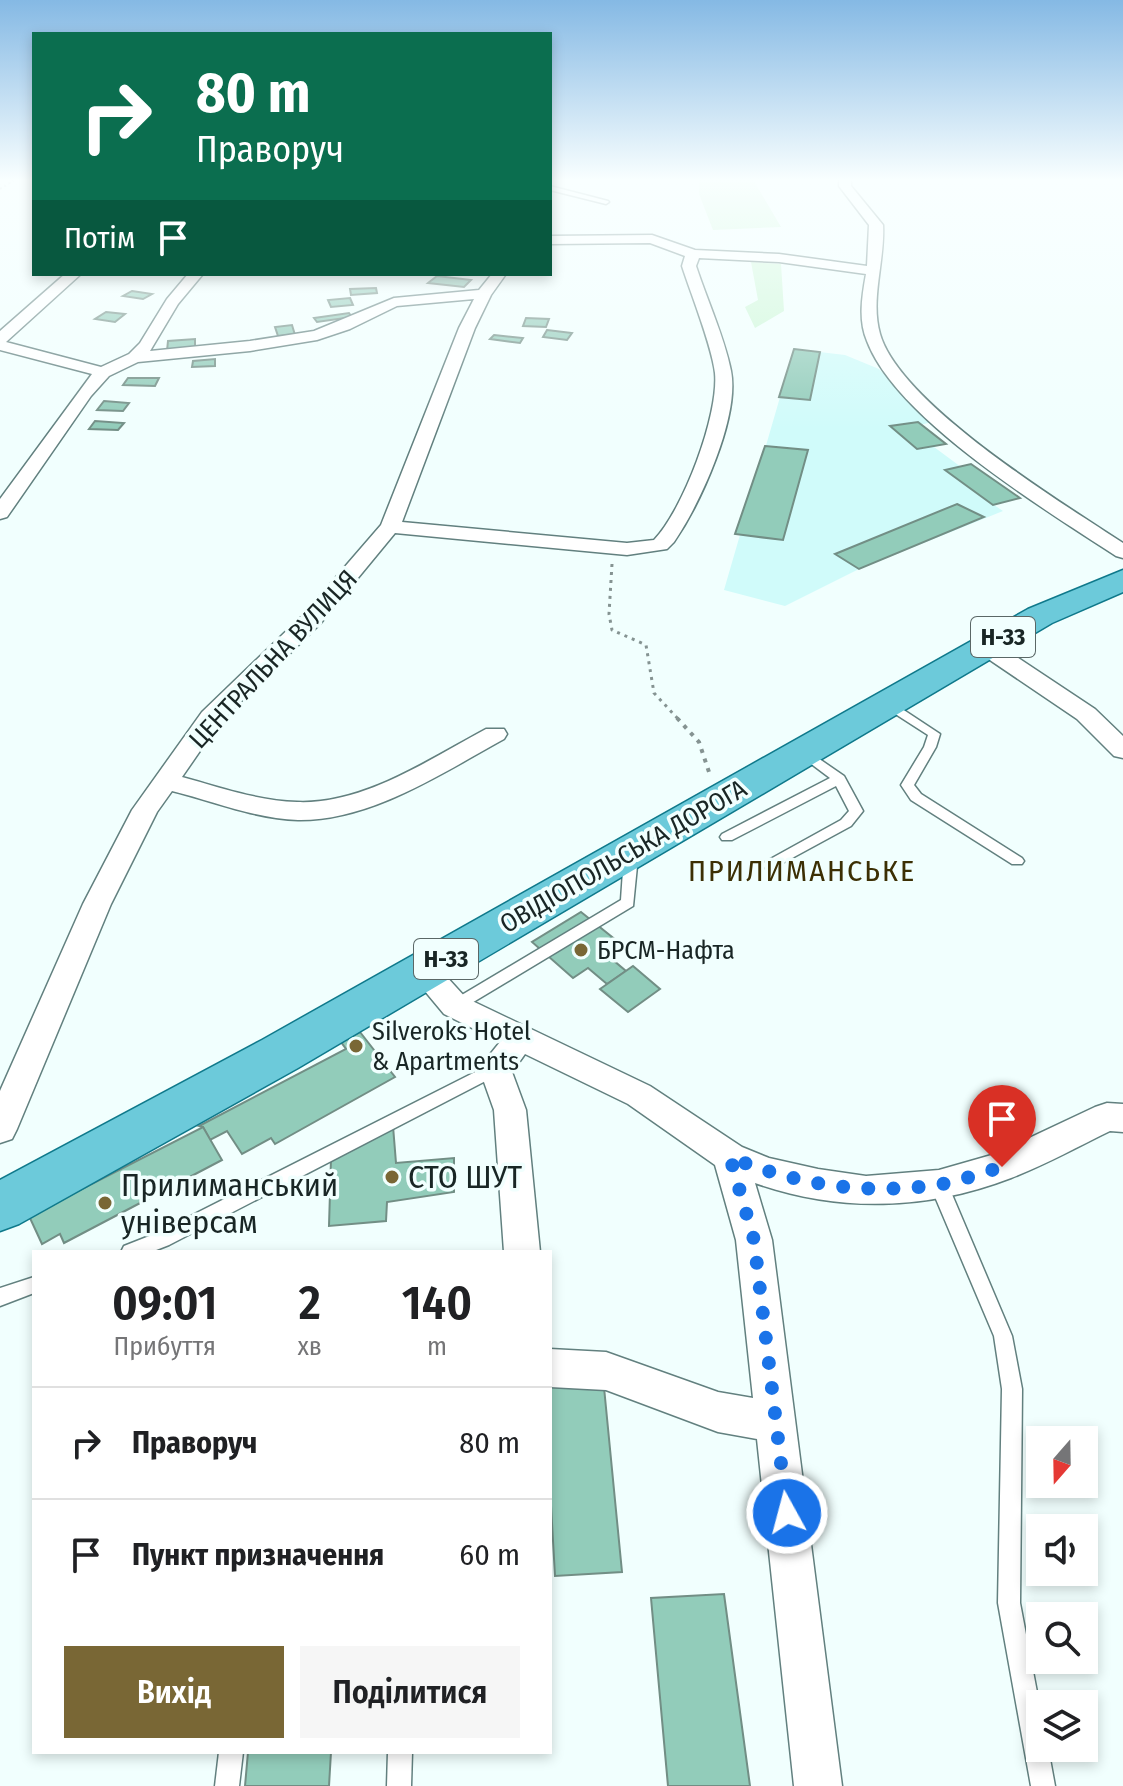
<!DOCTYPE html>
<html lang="uk">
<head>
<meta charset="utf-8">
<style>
	body { margin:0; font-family:"Fira Sans Condensed",sans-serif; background:#f6f6f6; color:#202124; height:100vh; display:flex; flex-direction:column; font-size:30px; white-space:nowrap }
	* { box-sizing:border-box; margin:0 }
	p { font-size:26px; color:#757577 }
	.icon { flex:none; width:44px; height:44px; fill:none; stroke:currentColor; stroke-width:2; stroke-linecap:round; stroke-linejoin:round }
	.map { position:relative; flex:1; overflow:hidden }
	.panel { position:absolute; left:32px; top:1250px; width:520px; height:504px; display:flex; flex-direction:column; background:#fff; border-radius:0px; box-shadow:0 4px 12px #0003 }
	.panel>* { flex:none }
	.banner { position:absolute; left:32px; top:32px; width:520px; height:244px; border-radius:0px; box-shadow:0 4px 12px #0003; background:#0b6e4f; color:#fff; overflow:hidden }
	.needle { width:52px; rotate:200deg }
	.fabs { position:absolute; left:1026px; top:1426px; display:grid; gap:16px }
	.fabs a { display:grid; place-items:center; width:72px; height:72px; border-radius:0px; background:#fff; box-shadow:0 4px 12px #0003; font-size:40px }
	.pin { position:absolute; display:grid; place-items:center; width:68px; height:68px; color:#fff; margin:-82px -34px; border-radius:50% 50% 50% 0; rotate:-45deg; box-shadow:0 0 8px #0007 }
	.pin .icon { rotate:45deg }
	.me { position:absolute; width:88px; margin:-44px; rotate:353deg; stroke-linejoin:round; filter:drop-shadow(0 0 6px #0008) }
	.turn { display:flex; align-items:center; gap:28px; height:168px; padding:0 32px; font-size:36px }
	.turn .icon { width:104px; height:104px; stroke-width:2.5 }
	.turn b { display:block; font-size:56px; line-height:68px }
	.then { display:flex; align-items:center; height:76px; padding:0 32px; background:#0003; gap:16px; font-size:30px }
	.eta { display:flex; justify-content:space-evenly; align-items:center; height:136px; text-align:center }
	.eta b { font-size:48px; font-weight:600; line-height:56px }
	.cta { display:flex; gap:16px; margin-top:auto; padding:16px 32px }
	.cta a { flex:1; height:92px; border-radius:0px; background:#796735; color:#fff; font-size:32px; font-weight:600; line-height:92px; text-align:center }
	.cta a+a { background:#f6f6f6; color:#202124 }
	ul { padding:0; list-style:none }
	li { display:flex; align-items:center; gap:24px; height:112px; padding:0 32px; border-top:2px solid #e0e0e0 }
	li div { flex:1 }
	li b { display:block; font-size:30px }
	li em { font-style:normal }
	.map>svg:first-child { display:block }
</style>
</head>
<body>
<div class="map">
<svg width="1123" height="1786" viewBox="0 0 1123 1786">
	<rect width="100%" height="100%" fill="#f1fffe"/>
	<polygon fill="#d0fbfa" points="794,349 845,355 879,369 932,422 920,425 946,444 934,447 1007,501 994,505 1003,511 859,569 785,606 724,590"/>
	<g fill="#cdf7d7">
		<polygon points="699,179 757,179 755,183 781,227 713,230 699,194"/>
		<polygon points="751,262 781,264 784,311 755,328 745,307 758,300"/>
	</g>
	<g fill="#92ccba" stroke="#728e85" stroke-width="2">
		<polygon points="437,276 471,280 464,287 428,283"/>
		<polygon points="376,288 377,293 351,295 350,289"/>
		<polygon points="132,291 152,294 143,299 123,296"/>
		<polygon points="350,298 353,305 331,307 328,300"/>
		<polygon points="106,312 125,314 115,322 95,319"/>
		<polygon points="349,313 352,317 317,322 314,318"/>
		<polygon points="526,318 549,319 546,327 523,326"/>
		<polygon points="292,325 295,335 278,336 275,327"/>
		<polygon points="547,330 572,333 567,340 543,337"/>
		<polygon points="494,335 523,338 520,343 490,339"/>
		<polygon points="195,339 195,349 167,351 168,341"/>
		<polygon points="794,349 820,352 810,400 779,397"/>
		<polygon points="215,359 215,366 192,367 193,361"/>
		<polygon points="128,378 159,378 155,386 123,385"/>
		<polygon points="104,401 129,403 123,411 97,410"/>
		<polygon points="95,421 124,423 118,430 89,429"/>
		<polygon points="918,422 946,444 917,449 890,426"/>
		<polygon points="765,446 808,450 783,540 735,534"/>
		<polygon points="971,464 1020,498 993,505 945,470"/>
		<polygon points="957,504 984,517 859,569 835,554"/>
		<polygon points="581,912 622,945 607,955 626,971 607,984 588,968 573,978 532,942"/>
		<polygon points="633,966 660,989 628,1012 600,989"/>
		<polygon points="360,1032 395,1077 275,1144 271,1138 242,1154 227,1131 210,1140 203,1127 199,1126 346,1049 341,1042"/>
		<polygon points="393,1126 396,1163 454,1158 454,1192 387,1202 386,1221 329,1226 331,1159"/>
		<polygon points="203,1127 222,1160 64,1243 60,1234 42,1244 29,1216"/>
		<polygon points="603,1377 622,1572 555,1576 550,1488 550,1380"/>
		<polygon points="724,1594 750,1786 668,1786 651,1598"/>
		<polygon points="248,1752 331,1752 329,1786 245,1786"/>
	</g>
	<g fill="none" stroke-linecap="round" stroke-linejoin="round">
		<g stroke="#62807f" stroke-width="3">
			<g id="service">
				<polygon points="550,186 608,201 609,202 606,204 550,190"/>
				<polygon points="887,699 940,734 936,747 914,785 921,794 1022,858 1024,861 1022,864 1012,864 911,800 901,785 924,747 928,735 883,706 881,703"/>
				<polygon points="802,747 844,776 863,811 851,826 770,870 765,868 763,865 765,862 841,820 849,811 836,786 732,840 722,840 720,837 722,834 830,778 798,754 796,751"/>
				<polygon points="631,851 638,856 633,906 460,1010 450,1010 447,1006 450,1002 621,900 624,856"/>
				<polygon points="495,1062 501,1063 503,1068 501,1073 169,1245 151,1252 121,1252 124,1246 157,1233"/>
				<polygon points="939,1178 945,1180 948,1185 1012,1336 1022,1389 1020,1603 1040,1708 1040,1748 1048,1748 1055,1786 1031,1786 998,1603 1002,1389 994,1336 930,1185 933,1180"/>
				<polygon points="34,1277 34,1293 0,1306 0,1288"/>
				<polygon points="219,1752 243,1752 239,1786 215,1786"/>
				<polygon points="388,1752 412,1752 411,1786 387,1786"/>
			</g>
		</g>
		<g stroke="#62807f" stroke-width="3">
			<g id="minor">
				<path d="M839,179H851V186L883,225C885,261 870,299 880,334C900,404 1062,503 1123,543V558L1116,556C1047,511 896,419 867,341C858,320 862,296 866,274L779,262L699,258L696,266C707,300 724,336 731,371C740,417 700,504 674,542L667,549L627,555L395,533L320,624L220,722L182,777C219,787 258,801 297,802C363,805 430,759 486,729H504L507,734L504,739C442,773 371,821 298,820C256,819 213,801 172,791L157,812L111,904L17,1129L12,1139L0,1143V1091L83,904L132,810L202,712L304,614L381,525L459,328L474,299L397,306L350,329L317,340L250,351L138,362L109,376L91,396L7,517L0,519V499L92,374L0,350V331L65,274H81L6,342L101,367L129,354L140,343L167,299L188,274H203L178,304L150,351L250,341L314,331L394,298L479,290L492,274H506L491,295L475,328L402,522L627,543L654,540C683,510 719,415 715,373C712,346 691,294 682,266L685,256L650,243L550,244V236L652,235L695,250L779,254L867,266L869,225L839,186Z"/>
				<polygon points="986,640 994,642 1095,709 1123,736 1123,758 1114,756 1077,719 978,652 975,647 978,642"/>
				<path d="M424,961L435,964L466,998L650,1086L742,1147L769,1158L818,1169L866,1176L939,1170L995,1154L1095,1107L1107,1103L1123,1104V1132L1110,1131C1077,1147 1045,1165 1011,1178C928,1210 839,1213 755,1183L772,1240L842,1786H794L757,1439L718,1432L606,1390L550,1387V1349L606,1352L718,1392L753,1398L736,1240L715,1165L628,1104L525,1054L512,1072L526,1110L540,1252H504L494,1110L479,1068L500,1042L444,1014L409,972L413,964Z"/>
			</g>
		</g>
		<g stroke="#0f798b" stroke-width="3">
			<polygon id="primary" points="1123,570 1123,592 1052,623 298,1068 19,1224 0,1231 0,1180 262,1040 1028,609"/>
		</g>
		<polyline stroke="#859392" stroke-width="2" stroke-dasharray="2 3" stroke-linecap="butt" points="0,189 16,179"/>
		<polyline stroke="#859392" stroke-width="3" stroke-dasharray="3 5" stroke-linecap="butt" points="612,564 609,614 612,630 646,645 654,693 679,720"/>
		<polyline stroke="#859392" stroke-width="4" stroke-dasharray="4 6" stroke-linecap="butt" points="677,718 699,742 710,775"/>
		<use href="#service" fill="#fff" fill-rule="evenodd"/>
		<use href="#minor" fill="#fff" fill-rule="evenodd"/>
		<use href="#primary" fill="#6ccada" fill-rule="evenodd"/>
	</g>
	<linearGradient id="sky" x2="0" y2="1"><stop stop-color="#85b9e4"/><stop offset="0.42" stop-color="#f9ffff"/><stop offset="1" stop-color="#f9ffff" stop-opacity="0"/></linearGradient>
	<rect width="1123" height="429" fill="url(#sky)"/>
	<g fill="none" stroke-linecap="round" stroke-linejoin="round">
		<path stroke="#1a73e8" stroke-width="14" stroke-dasharray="0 25.2" d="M787,1513L754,1240L730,1157C796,1185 865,1195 936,1185C958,1182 981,1173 1002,1167"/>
	</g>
	<g fill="#796735" stroke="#f1fffe" stroke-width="3">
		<circle cx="581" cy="950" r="8"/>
		<circle cx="356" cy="1046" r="8"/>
		<circle cx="392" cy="1177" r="8"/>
		<circle cx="105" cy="1203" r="8"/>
	</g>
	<g text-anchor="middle" stroke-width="7" stroke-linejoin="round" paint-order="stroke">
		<g fill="#f1fffe" stroke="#5a6766" stroke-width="2">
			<rect x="971" y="617" width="64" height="40" rx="6"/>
			<rect x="414" y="939" width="64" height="40" rx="6"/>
		</g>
		<g font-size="24" font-weight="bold" fill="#192625">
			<text x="1003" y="645">Н-33</text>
			<text x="446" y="967">Н-33</text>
		</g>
		<g font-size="26" fill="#192625" stroke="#f1fffe">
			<text transform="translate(273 659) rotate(-47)" y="9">ЦЕНТРАЛЬНА ВУЛИЦЯ</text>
			<text transform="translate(623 856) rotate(-30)" y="9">ОВІДІОПОЛЬСЬКА ДОРОГА</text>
		</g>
		<g font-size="26" fill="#192625" stroke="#f1fffe" text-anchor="start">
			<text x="597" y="959">БРСМ-Нафта</text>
			<text x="372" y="1040">Silveroks Hotel<tspan x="372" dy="30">&amp; Apartments</tspan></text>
		</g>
		<g font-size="30" letter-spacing="2" fill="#3c2f04" stroke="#f1fffe">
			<text x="802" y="881">ПРИЛИМАНСЬКЕ</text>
		</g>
		<g font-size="32" fill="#192625" stroke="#f1fffe" text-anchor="start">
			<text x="408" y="1188">СТО ШУТ</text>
			<text x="121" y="1196">Прилиманський<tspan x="121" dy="37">універсам</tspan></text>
		</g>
	</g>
</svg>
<div class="fabs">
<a><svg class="needle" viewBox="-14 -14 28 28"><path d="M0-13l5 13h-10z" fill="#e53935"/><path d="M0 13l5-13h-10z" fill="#757577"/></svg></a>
<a><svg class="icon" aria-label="sound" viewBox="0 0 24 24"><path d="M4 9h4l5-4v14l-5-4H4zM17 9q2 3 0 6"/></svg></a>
<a><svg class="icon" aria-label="search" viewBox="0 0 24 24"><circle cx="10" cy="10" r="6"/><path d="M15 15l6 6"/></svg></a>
<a><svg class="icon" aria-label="layers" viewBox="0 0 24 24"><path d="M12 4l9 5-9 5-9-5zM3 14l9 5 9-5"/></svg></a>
</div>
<div class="pin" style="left:1002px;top:1167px;background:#d93025"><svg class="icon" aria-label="arrive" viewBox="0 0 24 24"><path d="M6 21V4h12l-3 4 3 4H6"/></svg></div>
<svg class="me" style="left:787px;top:1513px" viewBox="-20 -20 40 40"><circle r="17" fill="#1a73e8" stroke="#fff" stroke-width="3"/><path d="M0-11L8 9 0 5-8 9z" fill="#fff"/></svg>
<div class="banner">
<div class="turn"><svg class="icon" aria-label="right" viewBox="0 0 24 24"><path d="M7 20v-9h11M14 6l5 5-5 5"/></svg><div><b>80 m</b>Праворуч</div></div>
<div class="then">Потім<svg class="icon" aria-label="arrive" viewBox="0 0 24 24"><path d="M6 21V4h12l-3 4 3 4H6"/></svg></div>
</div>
<section class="panel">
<div class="eta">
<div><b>09:01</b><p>Прибуття</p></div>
<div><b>2</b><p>хв</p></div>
<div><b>140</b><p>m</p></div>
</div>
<ul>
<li><svg class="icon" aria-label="right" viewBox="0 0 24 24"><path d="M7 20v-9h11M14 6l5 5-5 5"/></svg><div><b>Праворуч</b></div><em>80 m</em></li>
<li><svg class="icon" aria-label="arrive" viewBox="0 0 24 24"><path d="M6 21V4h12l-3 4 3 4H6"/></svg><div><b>Пункт призначення</b></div><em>60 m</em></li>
</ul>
<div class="cta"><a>Вихід</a><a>Поділитися</a></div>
</section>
</div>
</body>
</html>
